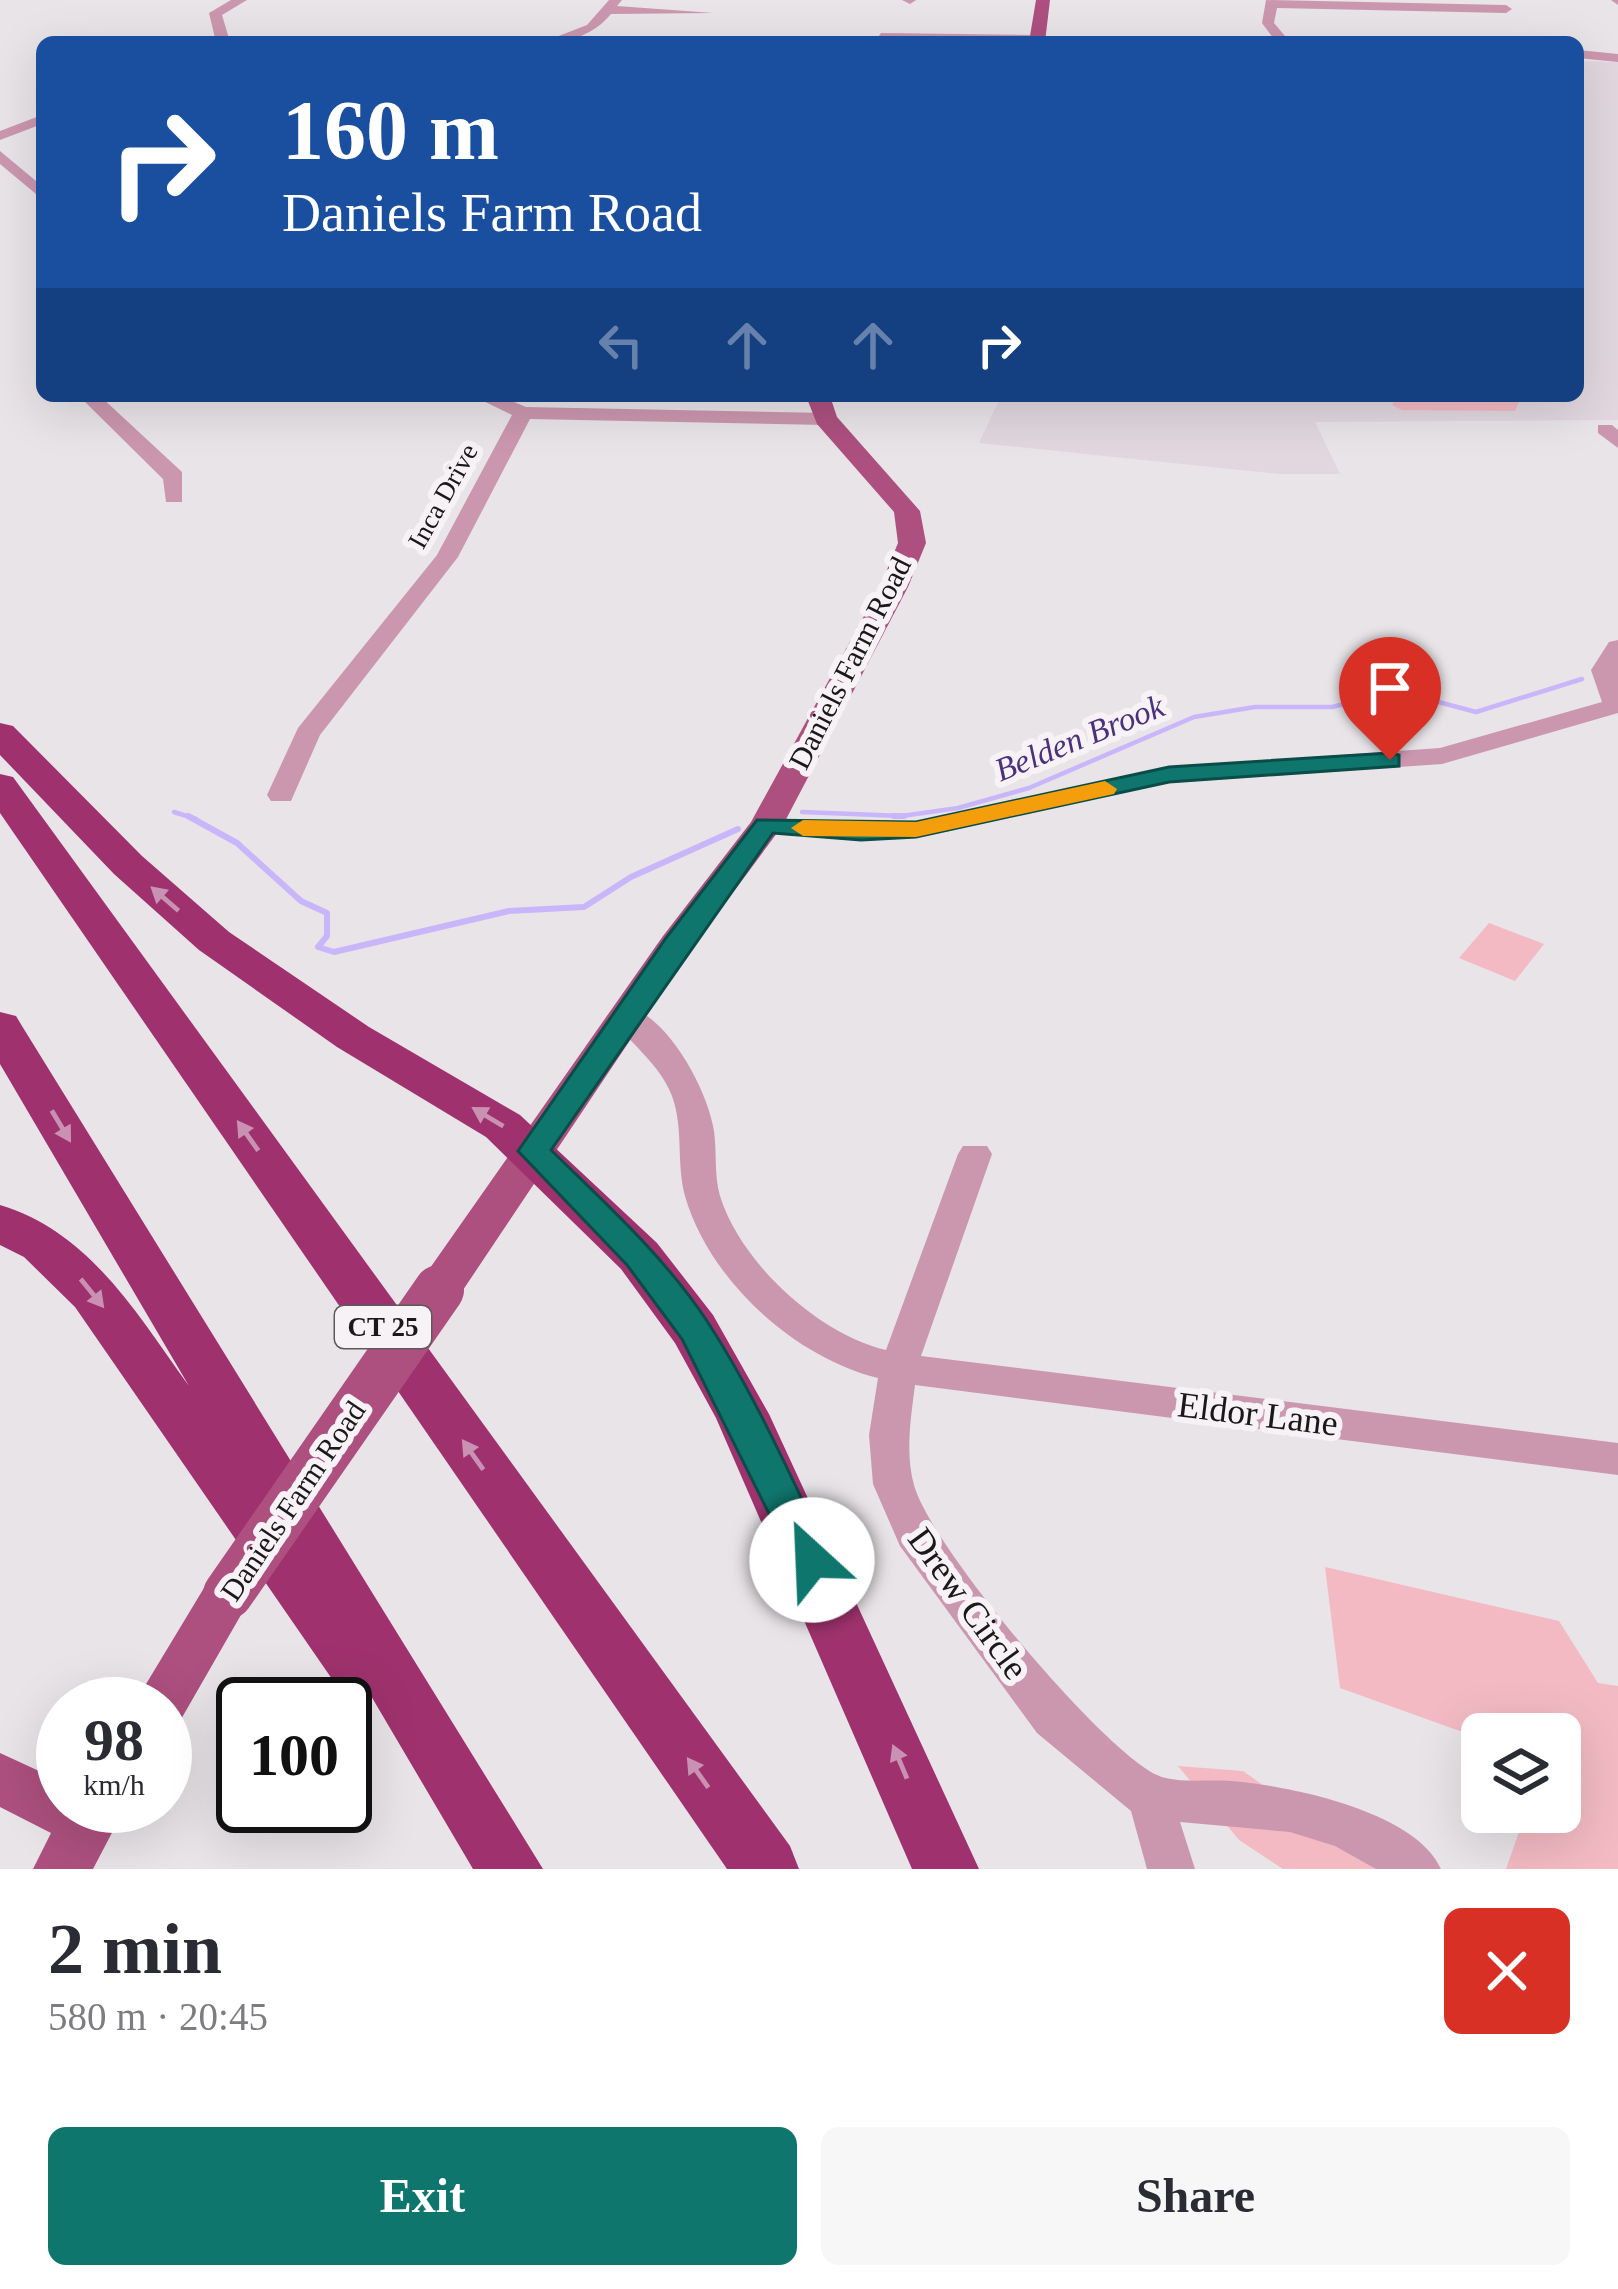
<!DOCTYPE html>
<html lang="en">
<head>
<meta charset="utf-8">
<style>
	body { margin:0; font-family:Georgia,serif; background:#f7f7f7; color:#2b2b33; height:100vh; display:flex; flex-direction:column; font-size:45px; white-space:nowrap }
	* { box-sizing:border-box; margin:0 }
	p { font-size:39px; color:#7c7c81 }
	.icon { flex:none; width:66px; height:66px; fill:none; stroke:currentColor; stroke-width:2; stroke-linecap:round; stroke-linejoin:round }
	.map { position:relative; height:1869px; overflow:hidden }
	.side { display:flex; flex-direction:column; background:#fff; flex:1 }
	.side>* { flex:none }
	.guide { position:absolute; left:36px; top:36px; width:1548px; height:366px; border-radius:18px; box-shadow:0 12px 48px #0002; background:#1a4fa0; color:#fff; overflow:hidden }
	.tools { position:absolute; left:1461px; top:1713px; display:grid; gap:24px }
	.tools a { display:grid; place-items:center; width:120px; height:120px; border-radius:18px; background:#fff; box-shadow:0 12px 48px #0002; font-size:60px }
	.speed { position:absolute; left:36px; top:1677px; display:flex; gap:24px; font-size:60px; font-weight:700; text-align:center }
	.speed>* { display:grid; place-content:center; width:156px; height:156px; border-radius:50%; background:#fff; box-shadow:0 12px 48px #0002; line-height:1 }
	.speed small { font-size:30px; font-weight:400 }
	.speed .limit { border:6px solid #111; border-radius:18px; background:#fff; color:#111 }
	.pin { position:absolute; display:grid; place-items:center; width:102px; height:102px; color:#fff; margin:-123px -51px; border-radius:50% 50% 50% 0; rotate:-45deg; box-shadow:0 0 12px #0007 }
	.pin .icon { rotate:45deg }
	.me { position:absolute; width:132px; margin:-66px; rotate:335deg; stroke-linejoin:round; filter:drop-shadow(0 0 9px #0008) }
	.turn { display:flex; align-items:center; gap:42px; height:252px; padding:0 48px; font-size:54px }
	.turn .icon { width:156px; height:156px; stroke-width:2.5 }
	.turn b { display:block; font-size:84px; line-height:102px }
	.lanes { display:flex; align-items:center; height:114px; padding:0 48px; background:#0003; justify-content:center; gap:60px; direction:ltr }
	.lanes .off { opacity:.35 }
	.round { display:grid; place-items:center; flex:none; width:126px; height:126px; border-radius:18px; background:#f7f7f7 }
	.summary { display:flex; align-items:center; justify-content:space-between; height:204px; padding:0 48px }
	h1 { font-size:72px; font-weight:700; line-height:90px }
	.action { display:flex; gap:24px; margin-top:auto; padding:24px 48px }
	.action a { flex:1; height:138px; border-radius:18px; background:#0f766e; color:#fff; font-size:48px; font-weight:700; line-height:138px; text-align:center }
	.action a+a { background:#f7f7f7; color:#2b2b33 }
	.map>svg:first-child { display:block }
</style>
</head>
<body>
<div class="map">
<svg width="1618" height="1869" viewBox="0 0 1618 1869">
	<rect width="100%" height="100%" fill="#e8e4e8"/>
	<polygon fill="#e2d7df" points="1578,61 1618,62 1618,420 1315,422 1340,474 1280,474 979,443 1001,396 1578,396"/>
	<g fill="#f3bac3">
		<polygon points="1398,396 1517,396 1520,399 1515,411 1402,410 1392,405"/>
		<polygon points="1489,923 1544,944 1515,981 1459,958"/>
		<polygon points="1325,1567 1559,1621 1598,1683 1618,1686 1618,1869 1506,1869 1520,1829 1516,1812 1560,1812 1560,1734 1482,1734 1482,1739 1340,1688"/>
		<polygon points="1178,1766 1243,1771 1382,1869 1283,1869 1239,1840"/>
	</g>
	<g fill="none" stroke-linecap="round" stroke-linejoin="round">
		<g stroke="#c7b6fa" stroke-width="4.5">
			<polyline points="174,812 196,819"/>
			<polyline points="802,812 902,816 958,808 1029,788 1194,717 1255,707 1332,707 1397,691 1476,712 1582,679"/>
		</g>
		<g stroke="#c7b6fa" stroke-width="6">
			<polyline points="188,816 237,843 301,901 327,913 327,936 318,947 334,952 509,911 584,907 631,877 738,829"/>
			<polyline points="894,816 904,816"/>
		</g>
		<g fill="#cb97ae" fill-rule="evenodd">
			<polygon points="231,0 247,0 222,15 230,42 216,42 209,13"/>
			<path d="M609,0H622L617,6L713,13L611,14C593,35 572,42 543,42L587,25Z"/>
			<polygon points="902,0 916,0 910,4"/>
			<polygon points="1266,0 1506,5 1512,9 1506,13 1277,8 1274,23 1290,42 1276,42 1262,23"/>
			<polygon points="1611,0 1618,0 1618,5"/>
			<polygon points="881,33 1037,35 1044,39 876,40"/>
			<polygon points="1578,50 1618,54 1618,62 1578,58"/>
			<polygon points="42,115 42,124 0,140 0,131"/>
			<polygon points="0,151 42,186 42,199 0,164"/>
			<polygon points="79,396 100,396 182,472 182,502 166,502 163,479"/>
			<polygon points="473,396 500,396 526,407 826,413 836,419 826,425 530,419 458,557 320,735 291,801 271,801 267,795 298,728 437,555 512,415"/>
			<polygon points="1598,425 1612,425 1618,430 1618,448 1598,433"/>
			<polygon points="1618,640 1618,713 1442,764 1169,783 916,838 861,841 766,833 752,825 766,817 861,825 916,822 1169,767 1440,748 1602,702 1591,670 1609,642"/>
			<path d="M627,1006C669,1017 708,1091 714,1131C717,1153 714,1175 720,1196C741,1263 818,1334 886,1350L958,1154L963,1146H987L992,1154L921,1356L1618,1443V1475L915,1385C911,1417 905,1453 914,1485C930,1545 1100,1748 1157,1775C1176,1784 1209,1779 1230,1781C1287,1785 1416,1811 1441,1869H1376L1335,1846L1290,1832L1180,1822L1195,1869H1147L1131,1811L1037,1733L900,1546L873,1484L869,1435L878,1378C794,1357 709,1280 685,1196C676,1163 684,1129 672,1096C659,1062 630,1045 611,1016Z"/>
		</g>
		<g fill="#ad507f" fill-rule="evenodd">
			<polygon points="1036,0 1050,0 1045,42 1029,42"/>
			<polygon points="806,396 830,396 837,417 920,511 926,543 908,587 783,825 689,952 455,1302 439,1307 423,1302 417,1290 423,1278 663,936 751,822 880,587 898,543 894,512 817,424"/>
			<polygon points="228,1572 246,1578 253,1594 180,1721 165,1727 165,1704 134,1704 210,1578"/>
			<polygon points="0,1753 63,1782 63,1806 126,1806 93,1869 33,1869 51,1833 0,1807"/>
		</g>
		<g fill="#9f326e" fill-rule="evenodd">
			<polygon points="0,723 13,726 142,856 229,932 369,1027 520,1115 657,1243 713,1315 769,1414 979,1869 912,1869 716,1418 675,1343 621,1269 486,1137 337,1047 199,950 114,874 0,755"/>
			<polygon points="0,774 13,777 790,1846 799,1869 727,1869 0,813"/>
			<path d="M0,1012L16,1016L22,1026L543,1869H473L364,1684L354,1687L332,1679L75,1307L24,1257L0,1245V1205C90,1232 137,1314 189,1386L0,1064Z"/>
		</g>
		<polyline stroke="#ad507f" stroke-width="50" points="228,1594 439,1290"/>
	</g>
	<defs><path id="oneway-solid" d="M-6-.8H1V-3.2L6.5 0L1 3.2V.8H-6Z" transform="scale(3)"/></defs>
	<g fill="#ca92b2">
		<use href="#oneway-solid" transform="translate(165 899) rotate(-139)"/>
		<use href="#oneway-solid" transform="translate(488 1117) rotate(-149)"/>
		<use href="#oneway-solid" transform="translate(61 1126) rotate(59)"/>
		<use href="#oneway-solid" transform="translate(248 1136) rotate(-125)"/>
		<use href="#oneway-solid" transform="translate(92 1293) rotate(51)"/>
		<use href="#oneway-solid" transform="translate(473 1455) rotate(-125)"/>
		<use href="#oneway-solid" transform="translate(900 1762) rotate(-113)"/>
		<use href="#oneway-solid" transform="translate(698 1773) rotate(-125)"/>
	</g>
	<path fill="#0f766e" stroke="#0a4d48" stroke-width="3" d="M1390,753L1399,755V766L1169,782L916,837L861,840L773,833L551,1150C606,1204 664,1256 707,1321C756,1396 792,1480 831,1560L825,1572L812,1576L798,1572L682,1339L627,1265L518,1151L666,938L757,820L916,822L1169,767Z"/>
	<polygon fill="#f59e0b" points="1105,781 1117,789 1114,794 916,837 803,836 791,828 803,820 916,822"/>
	<g text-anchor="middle" stroke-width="12" stroke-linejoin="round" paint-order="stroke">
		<g font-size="27" fill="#1a1819" stroke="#f6f2f5">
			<text transform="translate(443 496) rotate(-61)" y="9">Inca Drive</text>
		</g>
		<rect fill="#f6f2f5" stroke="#5c595b" stroke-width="3" x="335" y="1306" width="96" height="42" rx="9"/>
		<g font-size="27" font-weight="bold" fill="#1a1819">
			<text x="383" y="1336">CT 25</text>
		</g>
		<g font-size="30" fill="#1a1819" stroke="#f6f2f5">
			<text transform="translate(850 663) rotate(-63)" y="10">Daniels Farm Road</text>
			<text transform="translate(293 1501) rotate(-56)" y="10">Daniels Farm Road</text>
		</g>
		<g font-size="33" font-style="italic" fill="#4b307d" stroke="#f6f2f5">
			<text transform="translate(1079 737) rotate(-22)" y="12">Belden Brook</text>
		</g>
		<g font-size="36" fill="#1a1819" stroke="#f6f2f5">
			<text transform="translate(1258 1413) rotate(7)" y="13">Eldor Lane</text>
			<text transform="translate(969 1603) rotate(54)" y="13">Drew Circle</text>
		</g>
	</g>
</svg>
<div class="tools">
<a><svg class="icon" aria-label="layers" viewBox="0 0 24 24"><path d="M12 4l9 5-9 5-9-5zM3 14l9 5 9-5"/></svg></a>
</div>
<div class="speed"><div>98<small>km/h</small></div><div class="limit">100</div></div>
<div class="pin" style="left:1390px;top:760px;background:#d93025"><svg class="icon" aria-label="arrive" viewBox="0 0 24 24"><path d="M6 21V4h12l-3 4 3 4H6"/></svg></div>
<svg class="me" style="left:812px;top:1560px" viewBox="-20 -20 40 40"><circle r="19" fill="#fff"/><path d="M0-13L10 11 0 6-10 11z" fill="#0f766e"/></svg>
<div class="guide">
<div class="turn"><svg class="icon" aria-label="right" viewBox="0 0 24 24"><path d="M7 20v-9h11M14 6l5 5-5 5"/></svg><div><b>160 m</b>Daniels Farm Road</div></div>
<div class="lanes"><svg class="icon off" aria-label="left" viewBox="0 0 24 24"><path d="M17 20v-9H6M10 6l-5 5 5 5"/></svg><svg class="icon off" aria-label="ahead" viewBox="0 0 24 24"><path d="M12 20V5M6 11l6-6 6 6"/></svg><svg class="icon off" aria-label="ahead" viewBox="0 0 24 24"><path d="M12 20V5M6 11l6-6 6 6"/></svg><svg class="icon" aria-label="right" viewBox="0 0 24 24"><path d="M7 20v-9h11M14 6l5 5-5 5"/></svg></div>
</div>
</div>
<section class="side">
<div class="summary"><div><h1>2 min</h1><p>580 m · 20:45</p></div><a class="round" style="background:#d93025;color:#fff"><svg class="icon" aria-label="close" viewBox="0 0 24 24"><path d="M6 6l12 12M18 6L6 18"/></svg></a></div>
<div class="action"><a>Exit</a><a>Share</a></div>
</section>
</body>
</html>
